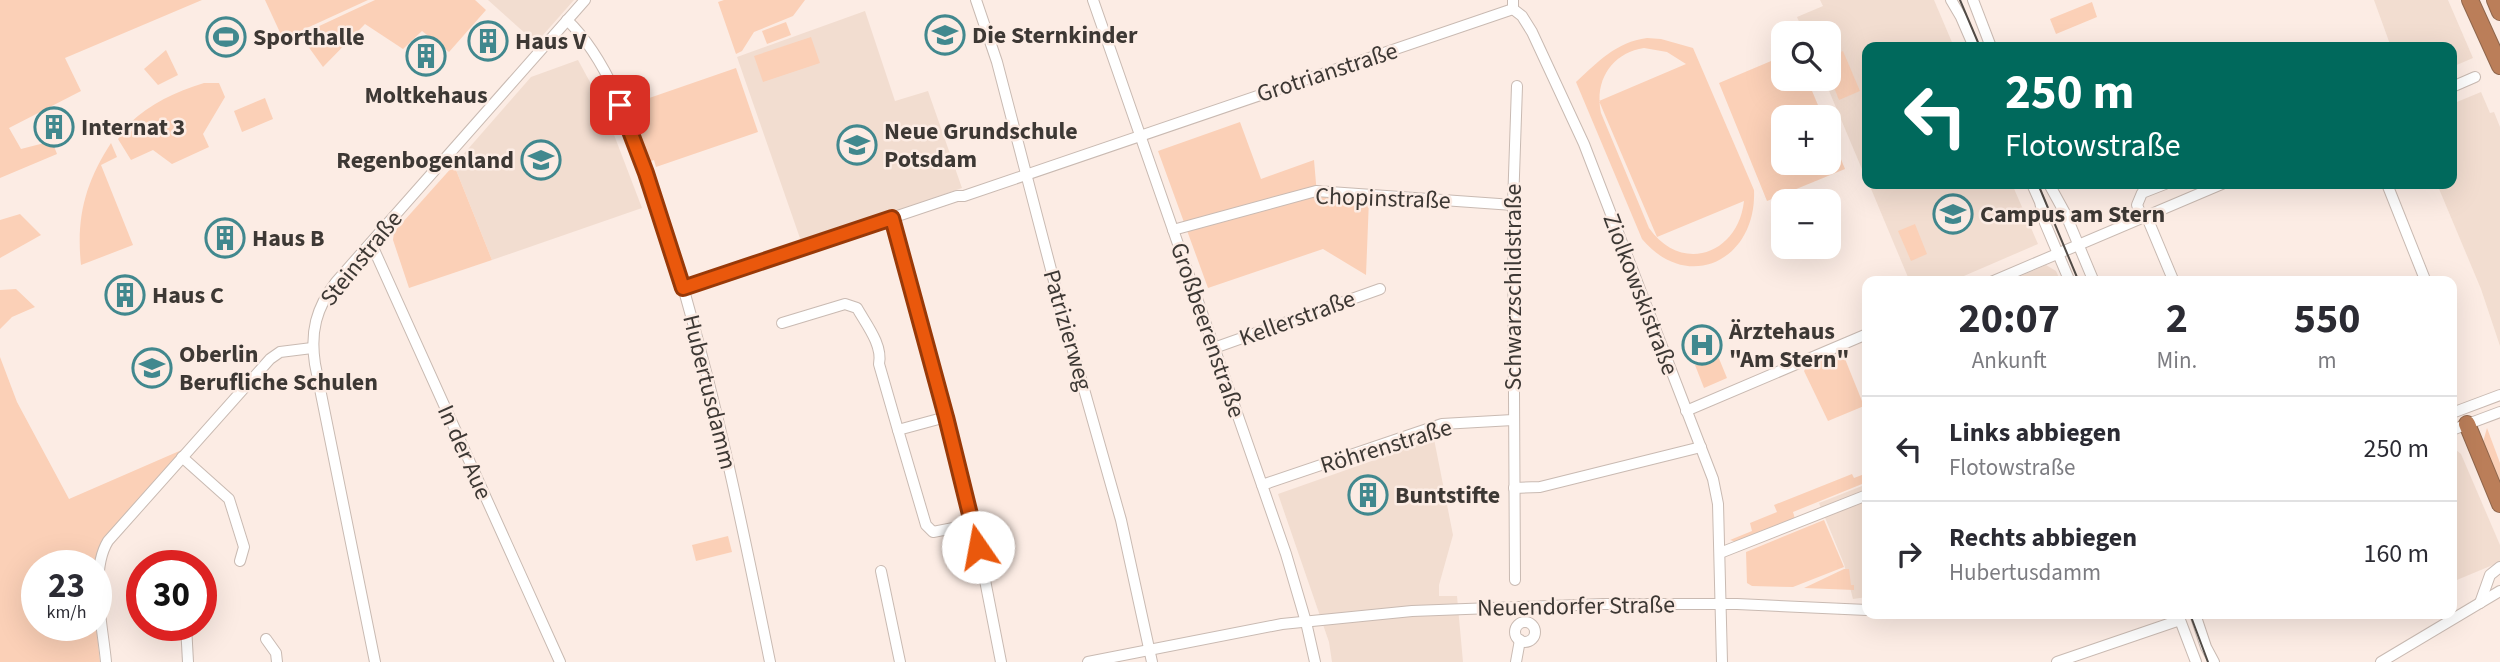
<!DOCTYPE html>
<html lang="de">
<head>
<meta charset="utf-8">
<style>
	body { margin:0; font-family:"Source Sans 3",sans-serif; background:#f7f7f7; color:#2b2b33; height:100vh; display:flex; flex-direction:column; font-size:26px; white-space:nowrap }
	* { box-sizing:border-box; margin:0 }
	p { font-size:23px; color:#7c7c81 }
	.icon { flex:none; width:38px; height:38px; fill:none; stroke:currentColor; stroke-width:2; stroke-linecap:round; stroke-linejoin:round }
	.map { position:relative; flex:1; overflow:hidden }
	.drawer { position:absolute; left:1862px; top:276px; width:595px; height:343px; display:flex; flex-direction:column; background:#fff; border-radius:14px; box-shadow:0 7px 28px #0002 }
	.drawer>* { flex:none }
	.top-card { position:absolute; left:1862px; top:42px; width:595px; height:147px; border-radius:14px; box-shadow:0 7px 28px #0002; background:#00695c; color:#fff; overflow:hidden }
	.tools { position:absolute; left:1771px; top:21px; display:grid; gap:14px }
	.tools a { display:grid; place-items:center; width:70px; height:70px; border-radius:14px; background:#fff; box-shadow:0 7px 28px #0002; font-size:35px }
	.speed { position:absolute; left:21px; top:550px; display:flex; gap:14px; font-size:35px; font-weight:700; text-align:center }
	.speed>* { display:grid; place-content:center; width:91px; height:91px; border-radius:50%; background:#fff; box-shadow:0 7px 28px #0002; line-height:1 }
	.speed small { font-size:18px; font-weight:400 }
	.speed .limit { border:10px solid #d22; background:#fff; color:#111 }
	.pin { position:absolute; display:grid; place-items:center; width:60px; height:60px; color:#fff; margin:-30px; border-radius:14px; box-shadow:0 4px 10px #0006 }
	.me { position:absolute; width:77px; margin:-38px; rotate:348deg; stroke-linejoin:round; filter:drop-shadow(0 0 5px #0008) }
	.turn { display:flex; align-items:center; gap:24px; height:147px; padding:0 28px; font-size:32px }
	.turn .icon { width:91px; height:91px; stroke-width:2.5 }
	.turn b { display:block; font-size:49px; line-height:60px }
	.eta { display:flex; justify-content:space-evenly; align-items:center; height:119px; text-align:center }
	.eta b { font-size:42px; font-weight:700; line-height:49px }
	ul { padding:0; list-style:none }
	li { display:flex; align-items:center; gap:21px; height:105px; padding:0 28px; border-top:2px solid #e1e1e2 }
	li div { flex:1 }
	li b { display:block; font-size:26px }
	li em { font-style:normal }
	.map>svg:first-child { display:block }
</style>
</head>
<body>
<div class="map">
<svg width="2500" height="662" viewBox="0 0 2500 662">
	<rect width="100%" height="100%" fill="#fcece4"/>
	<g fill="#f2ddd0">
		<polygon points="488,0 574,0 536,43"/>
		<polygon points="1820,0 1934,0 1954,47 1867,47 1867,181 1824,79 1829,79 1829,33 1804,33 1797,17 1823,6"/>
		<polygon points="2374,0 2448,0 2473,58 2452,67 2452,47 2391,47"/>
		<polygon points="865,11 895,101 928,91 962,188 802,244 737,57"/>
		<polygon points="578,60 603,106 642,208 492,260 454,165 531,77"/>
		<polygon points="2481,92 2490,113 2494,112 2500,127 2500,346 2481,289 2437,184 2452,184 2452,104"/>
		<polygon points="1869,184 2012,184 2038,244 1950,282 1910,282"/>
		<polygon points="2046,265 2056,271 2061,282 2007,282"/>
		<polygon points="1434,439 1453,535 1439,585 1439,596 1457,596 1463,662 1332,662 1329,642 1278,494"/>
		<polygon points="2452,447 2461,454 2500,545 2500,562 2452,582"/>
		<polygon points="1867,484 1867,597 1853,599 1844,564 1819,503"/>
	</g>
	<g fill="#fbd0b7" fill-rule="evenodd">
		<polygon points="0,0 202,0 65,58 81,91 9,128 21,149 52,141 57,154 0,178"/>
		<polygon points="265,0 368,0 283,39"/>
		<polygon points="375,0 475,0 486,10 449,52 422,31 403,49 365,24 323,67 300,35"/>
		<polygon points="724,0 805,0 793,16 754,32 742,51 736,54 718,2"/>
		<polygon points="2092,2 2097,17 2056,34 2050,19"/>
		<polygon points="786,22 791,35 767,44 762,31"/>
		<polygon points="811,37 820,63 763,82 754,56"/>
		<path d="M1647,38L1661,39L1693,48L1754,190C1757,260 1688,294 1642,239L1576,82C1598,62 1616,42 1647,38ZM1644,48L1667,52L1686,64L1599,101L1657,237L1744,201C1738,255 1681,274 1649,228L1601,113C1594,80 1612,53 1644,48Z"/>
		<polygon points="166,50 178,75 158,85 144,69"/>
		<polygon points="1843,51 1860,91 1839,100 1829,75 1829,57"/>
		<polygon points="1783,56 1783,79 1807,79 1823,117 1783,117 1783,163 1829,163 1829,130 1845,169 1767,201 1719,83"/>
		<polygon points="736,68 758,132 656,167 654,160 649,162 629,105"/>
		<path d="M204,83H219L225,97L203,134L209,147L172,164L153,150L131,160L118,139L123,133L125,136L129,135L132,130L129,124C151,103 175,92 204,83Z"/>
		<polygon points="265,98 273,119 242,132 234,111"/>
		<polygon points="1240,122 1261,179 1314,160 1317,195 1369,199 1366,275 1323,249 1208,288 1158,151"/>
		<path d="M111,143L117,157L101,165L133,245L81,265C76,218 85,183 111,143Z"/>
		<polygon points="454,165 492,260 409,288 393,240 394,232"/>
		<polygon points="20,214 41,235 0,258 0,220"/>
		<polygon points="1915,224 1927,254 1911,261 1898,231"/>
		<polygon points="16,289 35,307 12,317 0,329 0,290"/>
		<polygon points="1836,354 1843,354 1864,406 1828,421 1804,371 1807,366"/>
		<polygon points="1718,356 1727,378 1704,388 1695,365"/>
		<polygon points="0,357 17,402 69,499 184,449 102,541 94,565 37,565 37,625 96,624 100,662 0,662"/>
		<polygon points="2487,428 2500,463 2500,483 2483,442"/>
		<polygon points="1867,473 1867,482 1793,512 1795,519 1739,543 1730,540 1752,531 1750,523 1777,512 1774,505 1852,474 1854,478"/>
		<polygon points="1824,520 1844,567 1793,587 1752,586 1747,583 1746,552"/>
		<polygon points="728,536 732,552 696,561 692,545"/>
		<polygon points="1844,569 1849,569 1851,585 1854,585 1854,590 1804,588"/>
	</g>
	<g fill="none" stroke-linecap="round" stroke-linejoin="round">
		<g stroke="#c9bab2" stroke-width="12">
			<g id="minor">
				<polyline points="976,0 997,62 1061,308 1121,520 1152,662"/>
				<polyline points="1093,0 1286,554 1306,622 1315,662"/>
				<polyline points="1513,0 1513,9 1522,16 1532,32 1584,144 1713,479 1718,504 1722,662"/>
				<polyline points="1951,0 1961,17 1974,47"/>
				<polyline points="1973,0 1991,47"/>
				<path d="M567,20C610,61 633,134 652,189C705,343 738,503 770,662"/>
				<polyline points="2452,87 2475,77"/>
				<polyline points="2032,184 2040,202 2045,223 2070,282"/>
				<polyline points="2049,184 2066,215 2094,282"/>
				<polyline points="2387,184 2426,282"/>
				<polyline points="2146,215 2174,282"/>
				<polyline points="2142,217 2137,205 2142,193 2165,184"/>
				<polyline points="892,218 974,524 1001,662"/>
				<polyline points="1173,230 1316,191 1513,205"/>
				<polyline points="371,243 560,662"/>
				<polyline points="1991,282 2222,184"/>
				<polyline points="683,288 957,196 964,196 1513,9"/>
				<path d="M782,323L845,304L857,308C866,324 883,345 879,364L898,430"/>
				<polyline points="1214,348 1380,289"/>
				<polyline points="1686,411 1867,334"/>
				<polyline points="2452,413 2500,395"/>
				<polyline points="946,417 898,430 926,525 933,532 974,524"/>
				<polyline points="2452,430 2500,412"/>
				<polyline points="182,457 229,499 244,547 240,561"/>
				<polyline points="1262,485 1442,424 1513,420"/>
				<polyline points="1514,488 1540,487 1701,447"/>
				<polyline points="1720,553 1867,495"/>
				<polyline points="881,571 900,662"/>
				<polyline points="1515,580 1513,205 1517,86"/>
				<polyline points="2480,603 2490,575 2500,567"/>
				<polyline points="2195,614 2206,647 2214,662"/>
				<circle cx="1525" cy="632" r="10"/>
				<polyline points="186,625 188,662"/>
				<polyline points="266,639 276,653 277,662"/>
				<path d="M106,662C103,627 89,572 108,541L270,359L280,352L312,348"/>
				<path d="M375,662L315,364C310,332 316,308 336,282L585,0"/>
				<polyline points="1088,662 1282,624 1412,611 1603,604 1737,604 1867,610"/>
				<polyline points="1516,662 1520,640"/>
				<polyline points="2057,662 2180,620 2196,662"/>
				<polyline points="2381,662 2500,591"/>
			</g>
		</g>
		<g stroke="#8f664c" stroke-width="18">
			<g id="highway">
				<polyline points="2470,0 2500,66"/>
				<polyline points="2495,0 2500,12"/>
				<polyline points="2467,424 2500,504"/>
			</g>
		</g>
		<use href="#minor" stroke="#fff" stroke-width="10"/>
		<use href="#highway" stroke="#bb7e59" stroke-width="16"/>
		<g stroke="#524c47" stroke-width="2">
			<polyline points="1960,0 1980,47"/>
			<polyline points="2038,184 2079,282"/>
			<polyline points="2190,614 2208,662"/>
		</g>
	</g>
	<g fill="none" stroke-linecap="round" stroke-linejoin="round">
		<g stroke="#983908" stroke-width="18">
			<polyline id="route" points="620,105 646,173 683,288 892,218 946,417 978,547"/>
		</g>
		<use href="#route" stroke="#ea580c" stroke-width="12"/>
	</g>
	<defs>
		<g id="school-ring" transform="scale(2.0125)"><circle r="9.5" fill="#fcece4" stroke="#41888e" stroke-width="1.5"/><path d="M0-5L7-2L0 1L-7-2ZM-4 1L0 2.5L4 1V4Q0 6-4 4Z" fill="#41888e"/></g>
		<g id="stadium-ring" transform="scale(2.0125)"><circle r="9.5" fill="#fcece4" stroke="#41888e" stroke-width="1.5"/><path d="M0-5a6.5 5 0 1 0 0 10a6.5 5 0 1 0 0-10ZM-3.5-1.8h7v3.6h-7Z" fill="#41888e"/></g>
		<g id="building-ring" transform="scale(2.0125)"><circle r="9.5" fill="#fcece4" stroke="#41888e" stroke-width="1.5"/><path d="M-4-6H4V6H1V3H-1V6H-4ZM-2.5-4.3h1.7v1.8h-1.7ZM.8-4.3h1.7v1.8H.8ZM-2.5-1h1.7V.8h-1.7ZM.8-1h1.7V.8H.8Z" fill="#41888e"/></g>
		<g id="hospital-ring" transform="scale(2.0125)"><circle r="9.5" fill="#fcece4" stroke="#41888e" stroke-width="1.5"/><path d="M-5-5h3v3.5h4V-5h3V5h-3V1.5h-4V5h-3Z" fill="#41888e"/></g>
	</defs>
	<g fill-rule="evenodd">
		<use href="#school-ring" x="945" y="35"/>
		<use href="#stadium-ring" x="226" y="37"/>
		<use href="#building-ring" x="488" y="41"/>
		<use href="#building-ring" x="426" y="56"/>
		<use href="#building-ring" x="54" y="127"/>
		<use href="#school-ring" x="857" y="145"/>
		<use href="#school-ring" x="541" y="160"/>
		<use href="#school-ring" x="1953" y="214"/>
		<use href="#building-ring" x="225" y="238"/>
		<use href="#building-ring" x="125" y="295"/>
		<use href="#hospital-ring" x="1702" y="345"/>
		<use href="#school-ring" x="152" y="368"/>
		<use href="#building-ring" x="1368" y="495"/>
	</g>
	<g text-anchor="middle" stroke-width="5" stroke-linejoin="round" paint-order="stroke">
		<g font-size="24" font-weight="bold" fill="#3d3834" stroke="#fcece4" text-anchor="start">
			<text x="972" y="43">Die Sternkinder</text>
			<text x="253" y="45">Sporthalle</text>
			<text x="515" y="49">Haus V</text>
			<text x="426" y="103" text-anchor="middle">Moltkehaus</text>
			<text x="81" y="135">Internat 3</text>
			<text x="884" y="139">Neue Grundschule<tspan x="884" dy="28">Potsdam</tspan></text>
			<text x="514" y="168" text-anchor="end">Regenbogenland</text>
			<text x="1980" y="222">Campus am Stern</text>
			<text x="252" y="246">Haus B</text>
			<text x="152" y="303">Haus C</text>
			<text x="1729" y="339">Ärztehaus<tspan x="1729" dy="28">"Am Stern"</tspan></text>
			<text x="179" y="362">Oberlin<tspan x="179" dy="28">Berufliche Schulen</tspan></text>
			<text x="1395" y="503">Buntstifte</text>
		</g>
		<g font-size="24" fill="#3d3834" stroke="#fcece4">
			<text transform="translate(1327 72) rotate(-18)" y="8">Grotrianstraße</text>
			<text transform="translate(1383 198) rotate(2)" y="8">Chopinstraße</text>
			<text transform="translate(361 258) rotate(-51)" y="8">Steinstraße</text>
			<text transform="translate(1513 287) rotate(-90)" y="8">Schwarzschildstraße</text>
			<text transform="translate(1641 294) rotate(69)" y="8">Ziolkowskistraße</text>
			<text transform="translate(1297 318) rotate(-20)" y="8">Kellerstraße</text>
			<text transform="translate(1068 330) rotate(74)" y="8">Patrizierweg</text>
			<text transform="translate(1208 330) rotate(71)" y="8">Großbeerenstraße</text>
			<text transform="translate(710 392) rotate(76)" y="8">Hubertusdamm</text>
			<text transform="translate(1386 446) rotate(-17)" y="8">Röhrenstraße</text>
			<text transform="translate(465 452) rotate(66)" y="8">In der Aue</text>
			<text transform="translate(1576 606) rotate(-1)" y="8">Neuendorfer Straße</text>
		</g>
	</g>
</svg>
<div class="tools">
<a><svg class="icon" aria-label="search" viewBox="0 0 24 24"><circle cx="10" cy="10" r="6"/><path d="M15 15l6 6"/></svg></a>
<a>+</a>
<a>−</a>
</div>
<div class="speed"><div>23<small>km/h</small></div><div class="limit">30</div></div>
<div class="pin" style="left:620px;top:105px;background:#d93025"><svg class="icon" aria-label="arrive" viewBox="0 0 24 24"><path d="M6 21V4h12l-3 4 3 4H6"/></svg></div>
<svg class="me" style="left:978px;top:547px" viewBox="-20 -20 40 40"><circle r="19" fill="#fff"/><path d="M0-13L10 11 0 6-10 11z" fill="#ea580c"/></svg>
<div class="top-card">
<div class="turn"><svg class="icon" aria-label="left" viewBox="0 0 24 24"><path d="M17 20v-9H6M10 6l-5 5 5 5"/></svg><div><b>250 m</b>Flotowstraße</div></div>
</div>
<section class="drawer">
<div class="eta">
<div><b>20:07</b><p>Ankunft</p></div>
<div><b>2</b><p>Min.</p></div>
<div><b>550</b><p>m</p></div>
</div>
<ul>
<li><svg class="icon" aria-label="left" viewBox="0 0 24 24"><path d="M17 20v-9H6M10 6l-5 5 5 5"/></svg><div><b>Links abbiegen</b><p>Flotowstraße</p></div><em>250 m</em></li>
<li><svg class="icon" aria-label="right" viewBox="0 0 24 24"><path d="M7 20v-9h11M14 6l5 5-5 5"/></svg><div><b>Rechts abbiegen</b><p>Hubertusdamm</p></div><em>160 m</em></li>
</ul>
</section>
</div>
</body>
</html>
